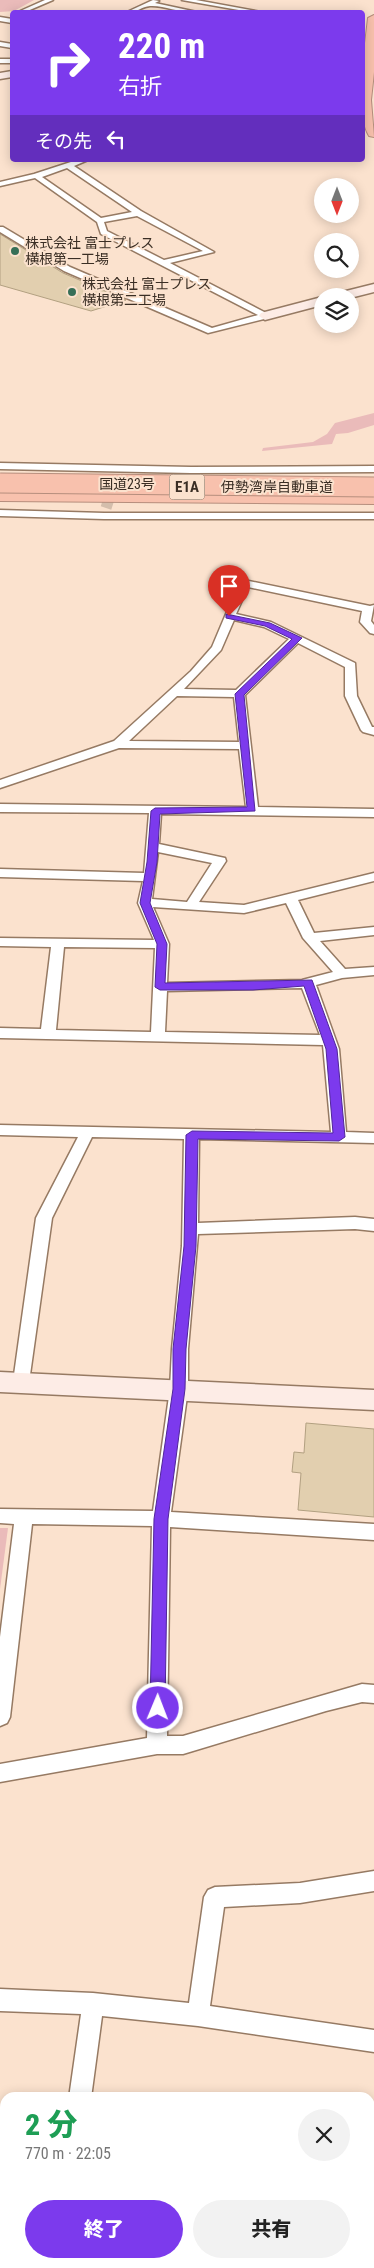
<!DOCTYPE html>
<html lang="ja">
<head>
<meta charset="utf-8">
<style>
	body { margin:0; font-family:"Roboto Condensed","Noto Sans JP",sans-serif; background:#f2f2f2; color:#222; height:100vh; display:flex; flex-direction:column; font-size:19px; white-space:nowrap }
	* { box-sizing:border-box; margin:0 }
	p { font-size:16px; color:#767676 }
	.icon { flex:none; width:28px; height:28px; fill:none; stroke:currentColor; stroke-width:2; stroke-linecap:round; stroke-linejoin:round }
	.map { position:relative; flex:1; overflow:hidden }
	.sheet { position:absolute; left:0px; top:2092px; width:375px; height:176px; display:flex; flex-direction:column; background:#fff; border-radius:15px 15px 0 0; box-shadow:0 2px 12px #0003 }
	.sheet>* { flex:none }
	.hud { position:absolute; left:10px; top:10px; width:355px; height:152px; border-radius:5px; box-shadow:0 2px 12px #0003; background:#7c3aed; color:#fff; overflow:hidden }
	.needle { width:32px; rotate:180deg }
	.tools { position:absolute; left:314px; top:178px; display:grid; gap:10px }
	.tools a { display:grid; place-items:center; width:45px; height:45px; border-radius:50%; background:#fff; box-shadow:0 2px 12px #0003; font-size:25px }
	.pin { position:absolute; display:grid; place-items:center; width:42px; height:42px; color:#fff; margin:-51px -21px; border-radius:50% 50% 50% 0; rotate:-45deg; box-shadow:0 0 5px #0007 }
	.pin .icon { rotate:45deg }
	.me { position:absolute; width:55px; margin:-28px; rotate:1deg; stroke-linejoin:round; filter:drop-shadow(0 0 4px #0008) }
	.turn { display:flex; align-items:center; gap:18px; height:105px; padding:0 25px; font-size:22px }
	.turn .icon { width:65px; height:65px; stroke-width:2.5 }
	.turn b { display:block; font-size:35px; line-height:42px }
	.then { display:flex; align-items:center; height:48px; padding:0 25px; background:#0003; gap:10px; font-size:19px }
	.round { display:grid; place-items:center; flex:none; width:52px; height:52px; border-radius:26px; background:#f2f2f2 }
	.summary { display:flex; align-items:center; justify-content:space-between; height:85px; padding:0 25px }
	h1 { font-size:30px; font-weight:800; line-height:38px; color:#1e9e55 }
	.action { display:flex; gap:10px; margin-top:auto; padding:10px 25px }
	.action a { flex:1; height:58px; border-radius:30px; background:#7c3aed; color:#fff; font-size:20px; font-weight:800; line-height:58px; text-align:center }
	.action a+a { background:#f2f2f2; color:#222 }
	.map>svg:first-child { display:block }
</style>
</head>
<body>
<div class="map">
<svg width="374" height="2268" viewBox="0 0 374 2268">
	<rect width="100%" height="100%" fill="#fbe2ce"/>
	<g fill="#eabbba">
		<polygon points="0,0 34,0 14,11 0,12"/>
		<polygon points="374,413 374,425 348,433 336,434 332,444 262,451 263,448 313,442 327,434 335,423"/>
		<polygon points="0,1528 8,1528 0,1589"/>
	</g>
	<g fill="#e2cfaf" stroke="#b2a081">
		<polygon points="0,234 63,273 126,300 91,311 0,285"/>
		<polygon points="306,1423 374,1429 374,1517 298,1510 301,1473 292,1472 294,1452 304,1453"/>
	</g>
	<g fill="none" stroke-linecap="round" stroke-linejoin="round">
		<polyline stroke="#d4beac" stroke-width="11" stroke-dasharray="11 5.5" stroke-linecap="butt" points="106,508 114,483"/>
		<g stroke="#967a63" stroke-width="3">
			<g id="street">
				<polygon points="45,0 53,0 25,12 18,12"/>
				<path d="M153,0L159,1L155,3L197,12C181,14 165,5 150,6C141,7 136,13 127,12Z"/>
				<polygon points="182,0 196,0 261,12 250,12"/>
				<polygon points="0,17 12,19 12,23 0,21"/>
				<polygon points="0,42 12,44 12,48 0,46"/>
				<rect x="0" y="59" width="12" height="4"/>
				<path d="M77,160H88L74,166L141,211L214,252L170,263L268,314V318L208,333L64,271L0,232V227H3L70,267L212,328L258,315L101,234L97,222L35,178L0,186V182L34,174ZM67,168L132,212L101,218L42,177ZM137,216L203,251L164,260L107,231L104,222Z"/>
				<polygon points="0,463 191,467 374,466 374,472 191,473 0,469"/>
				<polygon points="0,510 104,513 374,513 374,519 104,519 0,516"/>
				<path d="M244,580L370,606L374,605L371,621L374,625V634L370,633L360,622L362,611L248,587L236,614L271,622L355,663L357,696L372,727H374V735L363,732L361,730L345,696V667L298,643L245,695L258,807L374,809V817L161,814L159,844L225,858L226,861L199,902L244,905L374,873V881L298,900L314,933L374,927V935L320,941L345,969L374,967V975L342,978L316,985L339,1049L346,1132L374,1133V1143L199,1139L198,1223L355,1217L374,1219V1231L355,1229L198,1234L188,1349V1389L171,1512L374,1524V1540L170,1527L167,1736H183L362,1684L374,1685V1703L362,1702L326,1711L183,1754H157L0,1782V1764L147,1738L152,1526L32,1524L10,1717L7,1723L0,1726V1637L14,1524L0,1523V1509L153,1511L170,1389L172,1349L182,1246L184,1139L92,1137L52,1218L29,1382L27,1387L21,1389L15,1387L13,1382L36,1218L78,1137L0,1135V1125L331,1132L323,1045L0,1038V1028L41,1029L51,947L0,946V938L154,940L138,903L143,881L0,877V869L144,873L149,813L0,812V804L246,807L239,749L119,748L0,788V780L114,741L191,671L212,647L239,583ZM234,620L264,627L289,639L236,690L184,689L221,650ZM177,696L234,697L239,742L129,741ZM158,852L212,863L187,902L152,899ZM286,903L303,938L333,972L302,980L167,983L169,944L153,907L244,913ZM64,947L155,948L151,1032L56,1030ZM302,988L320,1035L165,1032L167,991Z"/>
				<polygon points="374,1871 374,1891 300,1903 224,1907 210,2006 374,2030 374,2052 198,2026 102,2016 91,2098 69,2098 81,2014 0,2011 0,1989 93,1993 189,2003 204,1897 208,1890 215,1887 300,1883"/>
				<polygon points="0,2239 5,2240 5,2264 0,2263"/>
				<polygon points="38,2264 62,2264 61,2268 37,2268"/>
				<polygon points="113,2264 181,2264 183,2268 115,2268"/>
			</g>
		</g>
		<g stroke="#967a63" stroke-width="3">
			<g id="secondary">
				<polygon points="12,71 12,77 0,79 0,73"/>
				<polygon points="374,284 374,292 350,298 336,296 338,293"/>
				<polygon points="322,297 322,305 265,320 259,316 261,313"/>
				<polygon points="0,1372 374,1390 374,1410 0,1392"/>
			</g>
		</g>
		<g stroke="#b68e7d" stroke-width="2">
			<g id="highway">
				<path d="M374,15V72L371,100L374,137L369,136C354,111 365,47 368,18Z"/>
				<polygon points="0,491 374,494 374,504 0,501"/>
			</g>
		</g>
		<use href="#street" fill="#fff" fill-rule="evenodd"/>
		<use href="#secondary" fill="#fdece6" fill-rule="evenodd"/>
		<use href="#highway" fill="#f8c1ad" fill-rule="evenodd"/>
		<g stroke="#b68e7d" stroke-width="21" stroke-linecap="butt">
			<polyline id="highway-bridge" points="0,483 374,487"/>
		</g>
		<use href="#highway-bridge" stroke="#f8c1ad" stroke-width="19"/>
	</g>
	<polygon fill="#7c3aed" stroke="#51269a" points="226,614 270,623 302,638 244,695 255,811 160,814 157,862 150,903 167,944 165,983 312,980 337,1049 345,1137 339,1141 198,1139 196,1246 186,1349 185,1389 168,1519 165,1708 163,1712 158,1714 153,1712 150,1708 154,1519 173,1389 173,1349 184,1246 186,1135 192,1131 333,1133 326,1049 304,986 253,990 160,990 155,987 157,944 140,903 147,862 151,811 155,808 247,807 235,694 292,639 265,626 226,618"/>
	<g fill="#366f57" stroke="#fbe2ce" stroke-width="2">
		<circle cx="15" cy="251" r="5"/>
		<circle cx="72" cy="292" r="5"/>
	</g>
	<g text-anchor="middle" stroke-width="4" stroke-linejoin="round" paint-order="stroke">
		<g font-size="14" fill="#3a2e24" stroke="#fbe2ce" text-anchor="start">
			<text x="25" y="248">株式会社 富士プレス<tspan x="25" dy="16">横根第一工場</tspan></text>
			<text x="82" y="289">株式会社 富士プレス<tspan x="82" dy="16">横根第二工場</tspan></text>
		</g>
		<g font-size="14" fill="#3a2e24" stroke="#fbe2ce">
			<text x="127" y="489">国道23号</text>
			<text x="277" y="492">伊勢湾岸自動車道</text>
		</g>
		<rect fill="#fbe2ce" stroke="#746457" stroke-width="1" x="169.5" y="474.5" width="35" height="25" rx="4"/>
		<g font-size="15" font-weight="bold" fill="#3a2e24">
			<text x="187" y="492">E1A</text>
		</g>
	</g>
</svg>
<div class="tools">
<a><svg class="needle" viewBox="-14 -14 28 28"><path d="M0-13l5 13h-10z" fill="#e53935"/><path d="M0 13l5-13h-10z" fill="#767676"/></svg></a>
<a><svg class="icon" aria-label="search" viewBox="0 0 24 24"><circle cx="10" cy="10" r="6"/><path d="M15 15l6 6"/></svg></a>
<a><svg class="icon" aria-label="layers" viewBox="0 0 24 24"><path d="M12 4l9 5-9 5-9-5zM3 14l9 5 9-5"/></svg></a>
</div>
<div class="pin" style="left:229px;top:616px;background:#d93025"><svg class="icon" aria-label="arrive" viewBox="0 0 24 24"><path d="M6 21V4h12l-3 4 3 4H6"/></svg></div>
<svg class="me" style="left:158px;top:1708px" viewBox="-20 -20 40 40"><circle r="17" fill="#7c3aed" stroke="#fff" stroke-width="3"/><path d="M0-11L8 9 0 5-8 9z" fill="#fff"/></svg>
<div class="hud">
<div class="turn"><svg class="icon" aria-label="right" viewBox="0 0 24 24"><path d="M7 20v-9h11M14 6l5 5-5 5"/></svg><div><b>220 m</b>右折</div></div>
<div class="then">その先<svg class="icon" aria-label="left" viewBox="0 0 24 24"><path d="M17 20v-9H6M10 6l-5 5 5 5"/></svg></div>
</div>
<section class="sheet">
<div class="summary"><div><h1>2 分</h1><p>770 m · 22:05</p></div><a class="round"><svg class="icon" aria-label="close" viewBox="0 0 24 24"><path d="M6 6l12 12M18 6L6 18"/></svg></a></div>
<div class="action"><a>終了</a><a>共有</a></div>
</section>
</div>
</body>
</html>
